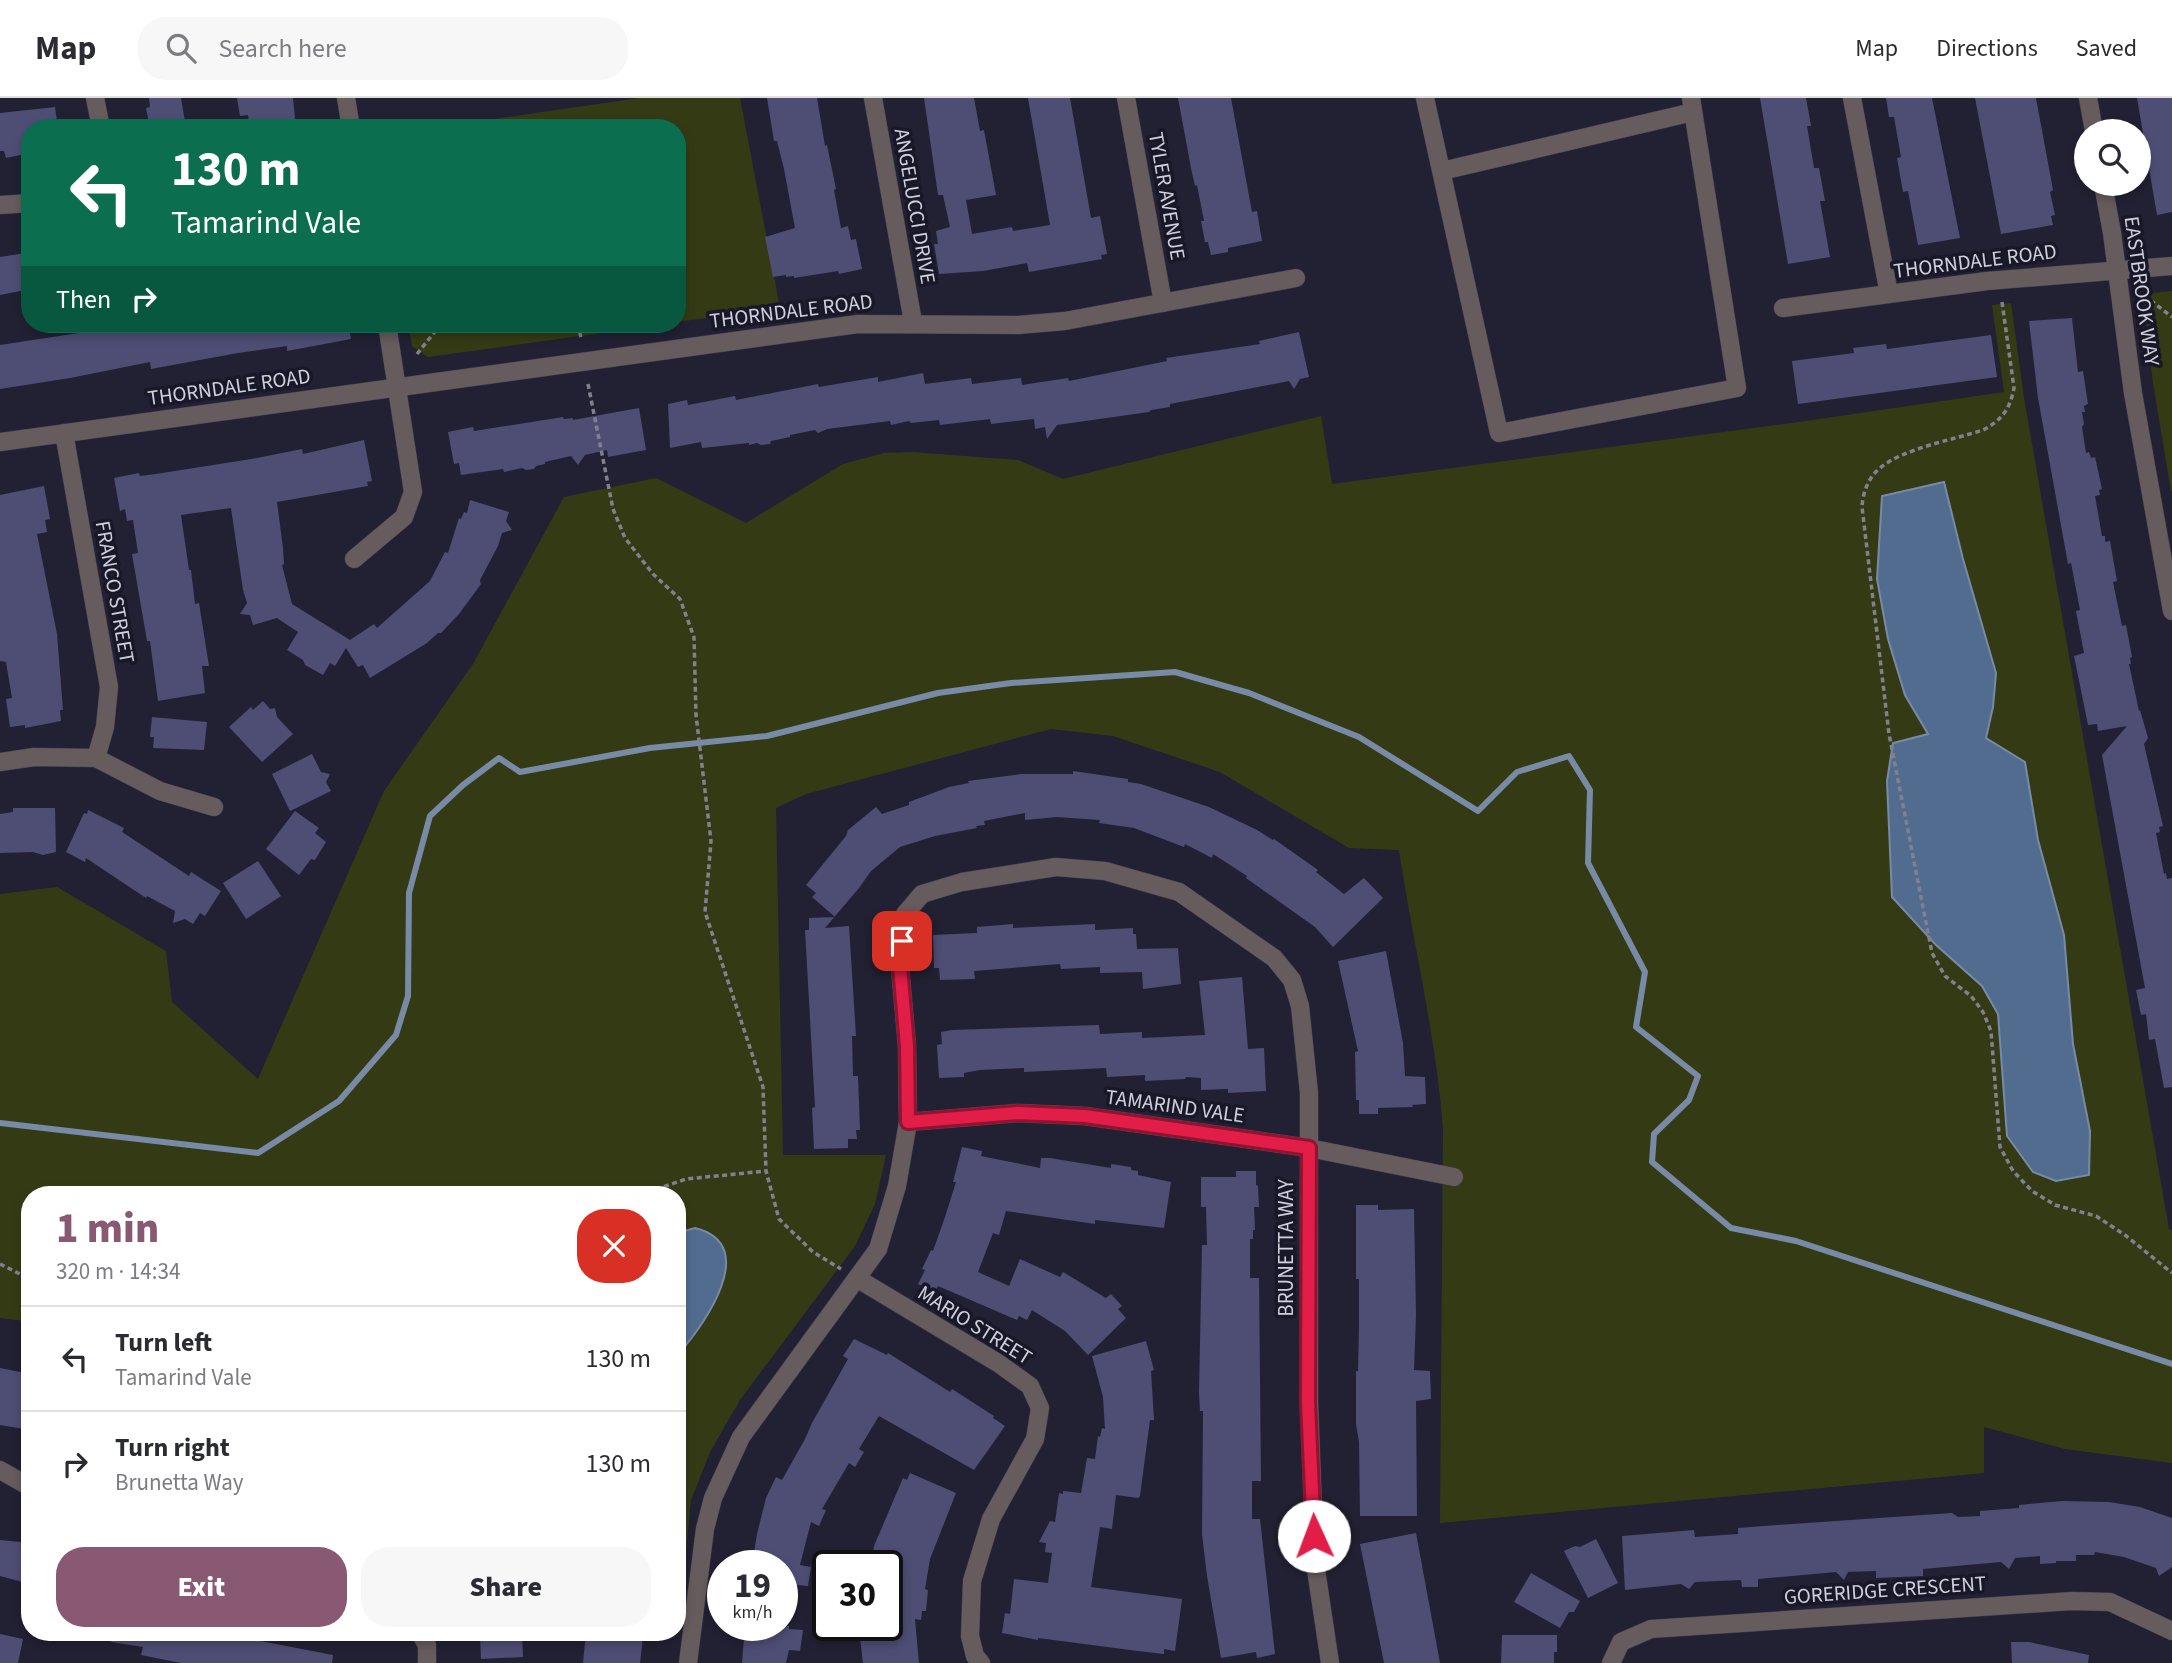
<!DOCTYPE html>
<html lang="en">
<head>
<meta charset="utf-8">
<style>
	body { margin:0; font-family:"Source Sans 3",sans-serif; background:#f7f7f7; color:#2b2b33; height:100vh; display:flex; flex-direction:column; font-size:26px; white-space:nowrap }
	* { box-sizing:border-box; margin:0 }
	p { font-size:23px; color:#7c7c81 }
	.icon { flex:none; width:38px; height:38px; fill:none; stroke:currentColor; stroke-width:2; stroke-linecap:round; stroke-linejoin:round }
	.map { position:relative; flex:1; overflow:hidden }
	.drawer { position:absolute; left:21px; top:1088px; width:665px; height:455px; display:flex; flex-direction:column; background:#fff; border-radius:28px; box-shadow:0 4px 10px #0003 }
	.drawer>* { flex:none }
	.guide { position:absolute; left:21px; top:21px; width:665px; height:214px; border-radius:28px; box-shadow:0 4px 10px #0003; background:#0b6e4f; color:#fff; overflow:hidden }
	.tools { position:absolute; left:2074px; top:21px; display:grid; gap:14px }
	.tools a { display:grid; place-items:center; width:77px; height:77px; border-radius:50%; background:#fff; box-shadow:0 4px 10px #0003; font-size:35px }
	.speed { position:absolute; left:707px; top:1452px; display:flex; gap:14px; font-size:35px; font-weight:700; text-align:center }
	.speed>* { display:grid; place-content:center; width:91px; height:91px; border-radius:50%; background:#fff; box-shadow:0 4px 10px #0003; line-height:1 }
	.speed small { font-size:18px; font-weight:400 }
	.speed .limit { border:4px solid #111; border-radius:10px; background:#fff; color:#111 }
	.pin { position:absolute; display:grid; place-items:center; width:60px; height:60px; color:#fff; margin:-30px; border-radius:14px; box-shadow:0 4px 10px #0006 }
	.me { position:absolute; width:77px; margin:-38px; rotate:358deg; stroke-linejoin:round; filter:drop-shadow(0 0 5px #0008) }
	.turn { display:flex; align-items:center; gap:24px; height:147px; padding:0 35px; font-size:32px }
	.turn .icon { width:91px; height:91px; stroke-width:2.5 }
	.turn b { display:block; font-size:49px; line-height:60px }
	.then { display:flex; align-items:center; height:66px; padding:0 35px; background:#0003; gap:14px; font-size:26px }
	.round { display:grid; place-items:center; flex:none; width:74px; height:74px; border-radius:28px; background:#f7f7f7 }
	.summary { display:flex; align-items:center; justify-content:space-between; height:119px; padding:0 35px }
	h1 { font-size:42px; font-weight:800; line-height:52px; color:#895873 }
	.primary-button { display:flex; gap:14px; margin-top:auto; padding:14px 35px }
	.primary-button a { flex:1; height:80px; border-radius:28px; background:#895873; color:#fff; font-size:28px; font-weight:800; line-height:80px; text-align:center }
	.primary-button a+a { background:#f7f7f7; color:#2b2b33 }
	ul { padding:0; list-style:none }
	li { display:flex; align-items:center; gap:21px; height:105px; padding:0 35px; border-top:2px solid #e1e1e2 }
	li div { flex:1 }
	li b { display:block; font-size:26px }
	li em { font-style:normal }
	header { display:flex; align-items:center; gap:42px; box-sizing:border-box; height:98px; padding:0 35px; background:#fff; border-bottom:2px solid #e1e1e2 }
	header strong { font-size:33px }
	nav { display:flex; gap:38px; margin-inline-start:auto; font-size:24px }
	.search { width:490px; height:63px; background:#f7f7f7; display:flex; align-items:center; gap:18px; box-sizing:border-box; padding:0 24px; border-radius:28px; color:#7c7c81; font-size:26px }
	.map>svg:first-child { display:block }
</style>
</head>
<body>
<header>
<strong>Map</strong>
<div class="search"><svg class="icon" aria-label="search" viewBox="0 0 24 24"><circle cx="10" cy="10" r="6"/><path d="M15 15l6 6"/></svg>Search here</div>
<nav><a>Map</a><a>Directions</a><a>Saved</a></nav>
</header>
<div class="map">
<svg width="2172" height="1565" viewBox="0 0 2172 1565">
	<rect width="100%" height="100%" fill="#222133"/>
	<g fill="#343b14">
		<polygon points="639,0 740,0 780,210 677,224 677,30 432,30"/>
		<polygon points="2172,193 2172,393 2171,393 2153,285 2144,206 2153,195"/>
		<path d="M2011,205L2024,300L2169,1131L2172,1132V1365L2065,1351L1984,1329V1375L1440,1425L1443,1031C1436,937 1413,845 1399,752L1349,750L1220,674L1113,638L1051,631L806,696L776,710L783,1057H886L875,1106L855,1148L740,1302L710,1354L691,1402L685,1465L677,1464V1097H30V1228L24,1223L0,1220V796L57,789L166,853L172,904L258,981L384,693L473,566L564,399L656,380L746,425L843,366L884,355L912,354L1018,362L1063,381L1321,318L1332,386L1799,324L2004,294L1992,207Z"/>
		<polygon points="408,226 666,226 428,259 412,248"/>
	</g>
	<g fill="#526c8f" stroke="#788aa6" stroke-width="2">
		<polygon points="1944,384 1963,461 1996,575 1993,609 1986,640 2025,664 2038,742 2064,837 2073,946 2090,1033 2089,1077 2056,1083 2033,1074 2007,1038 1998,916 1982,888 1936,847 1892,799 1887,683 1893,645 1928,636 1905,597 1888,541 1877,481 1882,398"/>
		<path d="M695,1130C763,1147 702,1229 677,1258V1135Z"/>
	</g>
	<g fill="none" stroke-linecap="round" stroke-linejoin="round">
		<polyline stroke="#788aa6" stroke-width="6" points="0,1025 258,1055 339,1003 396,937 408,898 409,795 430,718 463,687 499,660 520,674 650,650 767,638 938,595 1011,585 1175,574 1249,595 1359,639 1478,713 1517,674 1569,658 1590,692 1588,765 1645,874 1636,929 1698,978 1689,1002 1654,1036 1652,1064 1731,1130 1796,1143 2172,1266"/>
	</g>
	<g fill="#4e4d74">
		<polygon points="149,0 181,0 186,30 150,30 146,10 150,9"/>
		<polygon points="237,0 293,0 296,30 250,30 248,17 240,18"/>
		<polygon points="767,0 817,0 825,48 827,47 836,91 834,92 841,130 848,128 851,142 856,141 862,171 839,176 838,173 794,180 794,178 786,179 786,177 773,179 765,139 795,130 784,71 777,43 774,43"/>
		<polygon points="924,0 974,0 980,33 984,32 996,97 966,102 972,136 1012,129 1013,133 1050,127 1028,0 1070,0 1091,120 1100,118 1107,156 1101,157 1102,161 1029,174 1027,165 983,173 939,176 934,146 938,146 936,133 950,129 943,97 938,97"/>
		<polygon points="1178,0 1231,0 1252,114 1257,113 1262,143 1228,150 1228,154 1211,157 1208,144 1205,144 1201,123 1204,123 1197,87 1195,88 1191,70"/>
		<polygon points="1760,0 1806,0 1811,28 1807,28 1814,70 1819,70 1825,103 1820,103 1830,159 1788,166"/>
		<polygon points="1886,0 1932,0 1960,140 1918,147 1908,93 1903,94 1897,60 1901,59 1894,19 1889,19"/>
		<polygon points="1975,0 2036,0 2053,92 2050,94 2055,117 2051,118 2053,127 2001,136"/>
		<polygon points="2137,0 2172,0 2172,114 2157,117"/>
		<polygon points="55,9 58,30 30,30 30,55 6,60 4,53 0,53 0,15"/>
		<polygon points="26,155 27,159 30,159 30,191 0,197 0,159"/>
		<polygon points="2072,220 2078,274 2083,273 2088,306 2084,308 2085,314 2082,314 2084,326 2082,329 2086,355 2089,354 2091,360 2095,359 2102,391 2099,392 2100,397 2095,398 2102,438 2105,438 2105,444 2110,443 2117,483 2113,484 2122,528 2126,527 2132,559 2130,560 2131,566 2129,566 2139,613 2140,612 2148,640 2144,646 2163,728 2159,729 2160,734 2156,735 2164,776 2166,775 2167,781 2172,780 2172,989 2164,990 2155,941 2149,942 2146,916 2141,917 2136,892 2145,890 2102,657 2127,628 2098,633 2097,626 2088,627 2074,558 2084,555 2076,513 2080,512 2071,465 2068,466 2038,300 2029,223"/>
		<polygon points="138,226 348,226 351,241 287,253 287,248 238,255 151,271 150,264 70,280 0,291 0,247"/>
		<polygon points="1299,234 1309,279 1300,281 1294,291 1289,283 1170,306 1170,309 1151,312 1149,314 1057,327 1047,341 1045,329 1035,331 1034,321 991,326 990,321 940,327 939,322 911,325 909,323 891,327 890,323 827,331 818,335 815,332 790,337 790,339 771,343 770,346 761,347 757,345 749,347 749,345 702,350 701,344 670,350 668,306 687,302 688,307 735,298 736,302 818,286 819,289 878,279 878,284 923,275 925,286 971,280 972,286 1021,280 1022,287 1068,280 1069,283 1167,263 1166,260 1260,246 1259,243"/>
		<polygon points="1991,237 1997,279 1798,306 1792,263 1854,255 1853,250 1886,246 1887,251"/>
		<polygon points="639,310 646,352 608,359 607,352 585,357 578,367 571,358 545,364 545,366 536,368 534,371 526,372 522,370 504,374 503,371 461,377 459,365 454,366 448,334 473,329 474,333 563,319 564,321 573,320 573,322"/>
		<polygon points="364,342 372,383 367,384 368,388 277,404 283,450 284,466 282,467 292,506 350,542 374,526 377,530 430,483 445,454 448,455 459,420 461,421 464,414 467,415 470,402 509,414 506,423 512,432 502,435 498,448 480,482 481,486 459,516 441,535 438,535 427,545 370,580 363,567 358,569 346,550 335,568 330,565 323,577 305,567 303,562 287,552 298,534 277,520 253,527 250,517 240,516 247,505 243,492 231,410 181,417 189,472 191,472 195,506 199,505 209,568 202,568 205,595 158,603 150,543 147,543 132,456 138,455 133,422 127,423 125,411 120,413 114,380 139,375 140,378 156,376 257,360 302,351 303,356"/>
		<polygon points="44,388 50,421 45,422 47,434 37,436 57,536 63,612 60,612 61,623 25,630 25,627 10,629 6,601 12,600 6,564 0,563 0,397"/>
		<polygon points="263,603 270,611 275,610 277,619 293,636 262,664 229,629 251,609 253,612"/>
		<polygon points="152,619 207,624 204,652 153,650 154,639 150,639"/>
		<polygon points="312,656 321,674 330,676 326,684 331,693 290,713 272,676"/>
		<polygon points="1073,673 1128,681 1128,684 1141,686 1209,709 1257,732 1273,742 1274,741 1318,772 1316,774 1344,796 1364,780 1383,800 1333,849 1315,829 1246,780 1247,778 1213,756 1212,760 1185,746 1184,749 1134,730 1099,725 1100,722 1057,719 1025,722 1025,715 984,723 985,727 976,728 977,730 935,738 900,749 871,773 859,790 825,830 849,828 856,938 852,938 853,978 858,978 860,1032 856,1032 857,1041 848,1041 848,1050 814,1051 812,1010 815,1009 805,832 809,832 809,820 835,819 812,799 816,795 806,787 846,738 848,732 876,709 882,716 909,707 909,704 949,689 969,685 968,683 1021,676 1073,676"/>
		<polygon points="13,710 55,710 56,754 43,757 33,754 0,755 0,716 13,714"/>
		<polygon points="88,712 124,730 122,734 189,778 191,774 221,793 205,818 200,815 193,826 185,821 173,825 175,813 147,798 146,800 86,760 85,764 66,754 84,715 87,716"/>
		<polygon points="295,713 319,730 315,735 326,744 315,762 311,761 299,777 266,751"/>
		<polygon points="258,763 281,798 246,821 223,785"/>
		<polygon points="1013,826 1013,830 1095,826 1095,832 1133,830 1133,836 1136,836 1137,851 1178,850 1181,886 1143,891 1142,874 1100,875 1100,869 1061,871 1060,866 974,873 975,881 940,882 939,870 934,870 933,837 977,835 977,829"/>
		<polygon points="1386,853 1403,945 1405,978 1425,979 1426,1006 1412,1007 1413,1009 1378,1010 1378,1016 1359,1016 1359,1002 1356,1002 1355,954 1358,953 1338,863"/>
		<polygon points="1242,879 1248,951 1264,950 1266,993 1228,995 1228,991 1201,992 1201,980 1186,979 1185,981 1145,983 1145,977 1107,979 1106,970 1024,974 1024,970 980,972 964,975 964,979 939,980 937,947 942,946 941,934 952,932 1099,927 1100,936 1142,934 1142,940 1205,937 1199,883"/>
		<polygon points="962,1049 982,1053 981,1058 1040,1070 1041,1060 1050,1060 1111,1070 1111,1066 1131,1069 1131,1072 1138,1073 1138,1077 1171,1084 1164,1130 1095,1122 1095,1126 1006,1113 999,1137 993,1135 978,1174 1009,1188 1020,1161 1060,1179 1063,1174 1106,1200 1111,1196 1122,1208 1118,1211 1126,1220 1088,1257 1065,1233 1032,1212 1027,1222 1019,1218 1017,1222 938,1188 935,1194 918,1186 925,1172 922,1171 931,1152 933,1153 945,1119 956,1084 953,1084"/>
		<polygon points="1236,1073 1256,1073 1256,1087 1258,1088 1259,1109 1254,1109 1255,1132 1253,1132 1253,1141 1250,1141 1250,1180 1259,1180 1261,1383 1252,1383 1252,1421 1260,1421 1275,1556 1257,1560 1256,1554 1221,1560 1207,1478 1202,1436 1203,1313 1200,1313 1199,1294 1202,1147 1207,1147 1206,1109 1201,1109 1201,1079 1236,1079"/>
		<polygon points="1356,1107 1378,1107 1378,1112 1414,1111 1416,1217 1414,1272 1430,1273 1431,1301 1416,1303 1417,1418 1360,1418 1359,1344 1356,1326 1356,1273 1358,1273 1359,1229 1359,1181 1356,1181"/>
		<polygon points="854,1241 887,1257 888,1255 950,1294 952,1291 994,1318 993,1320 1005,1328 974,1372 879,1318 859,1351 864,1354 855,1369 849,1365 822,1411 826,1412 819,1428 811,1424 800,1467 811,1469 808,1488 797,1487 792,1519 782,1518 782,1468 752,1468 757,1436 766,1400 776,1379 782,1382 805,1341 812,1325 848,1261 843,1258"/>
		<polygon points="1146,1243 1154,1272 1151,1273 1154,1322 1150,1322 1140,1398 1138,1400 1116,1397 1112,1431 1100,1429 1091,1489 1182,1501 1175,1553 1164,1551 1164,1556 1138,1553 1038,1540 1038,1542 1002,1535 1005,1515 1010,1516 1014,1481 1048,1485 1052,1455 1045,1454 1046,1445 1039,1444 1050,1423 1055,1424 1059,1395 1063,1396 1063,1393 1081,1395 1087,1360 1095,1361 1098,1338 1100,1339 1102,1330 1105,1331 1103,1299 1092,1258"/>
		<polygon points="0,1270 30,1276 30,1332 0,1327"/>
		<polygon points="910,1375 956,1395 930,1461 925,1491 928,1492 926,1513 922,1513 921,1522 915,1521 919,1565 863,1565 860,1540 865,1540 865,1532 887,1530 887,1468 871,1468 874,1448 903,1380 907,1382"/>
		<polygon points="2062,1403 2109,1404 2140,1409 2172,1420 2172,1469 2159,1478 2156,1470 2124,1459 2095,1454 2094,1457 2076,1457 2076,1463 2056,1463 2056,1465 2040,1466 2040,1458 2015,1460 2009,1471 2001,1464 1923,1471 1923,1478 1876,1480 1876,1473 1848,1474 1844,1482 1836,1474 1758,1481 1758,1489 1742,1489 1741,1482 1695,1484 1689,1491 1681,1486 1625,1492 1622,1438 1694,1432 1695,1439 1738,1436 1738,1430 1777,1427 1952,1415 1958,1419 1980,1418 1980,1413 2019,1410 2019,1407"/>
		<polygon points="1416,1435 1440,1565 1384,1565 1360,1446"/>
		<polygon points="1596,1441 1618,1485 1588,1500 1564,1453 1575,1448 1580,1449"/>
		<polygon points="0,1442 30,1445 30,1486 0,1478"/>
		<polygon points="1531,1475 1580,1503 1574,1514 1569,1514 1560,1530 1514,1504"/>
		<polygon points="745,1528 789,1528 789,1531 803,1532 800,1553 789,1552 786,1565 742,1565"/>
		<polygon points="112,1535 219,1535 333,1557 332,1565 181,1565 141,1557 143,1549 111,1544"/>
		<polygon points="480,1535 522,1535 523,1559 481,1561"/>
		<polygon points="586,1535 640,1535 640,1539 643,1539 640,1565 583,1565"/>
		<polygon points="0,1536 23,1541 18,1565 0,1565"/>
		<polygon points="1502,1537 1557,1537 1557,1554 1554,1554 1554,1565 1501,1565"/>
		<polygon points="2011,1544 2029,1544 2089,1557 2088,1565 2012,1565"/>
	</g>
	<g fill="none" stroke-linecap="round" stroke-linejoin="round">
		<g stroke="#3e3d4e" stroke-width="19">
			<g id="minor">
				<polyline points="95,0 101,30"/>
				<polyline points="346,0 351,30"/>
				<polyline points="873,0 913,224"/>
				<polyline points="1126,0 1163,205"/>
				<polyline points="1425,0 1499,335 1737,290 1691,0"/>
				<polyline points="1852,0 1889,196"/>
				<polyline points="2088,0 2094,33"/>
				<polyline points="1442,73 1693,14"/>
				<polyline points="2103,86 2112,135 2133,295 2172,513"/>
				<polyline points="0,107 30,105"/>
				<polyline points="1783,210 1987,183 2172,168"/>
				<polyline points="64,335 109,589 105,629 96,660"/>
				<polyline points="0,344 858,226 1018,227 1065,223 1296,180"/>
				<polyline points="354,461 404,419 413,394 387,226"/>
				<polyline points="0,664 34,659 96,660 160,693 214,709"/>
				<polyline points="908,1024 1018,1015 1085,1018 1309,1050 1454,1079"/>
				<polyline points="858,1181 998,1265 1030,1288 1040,1310 1035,1341 991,1421 972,1483 970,1538 975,1558 981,1565"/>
				<polyline points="0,1372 30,1389"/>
				<polyline points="420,1535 427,1547 427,1565"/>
				<polyline points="688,1565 705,1431 713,1400 741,1339 878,1151 897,1088 908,1024 907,948 900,869 905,816 922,796 962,784 1056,769 1105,773 1179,794 1274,860 1292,882 1300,908 1309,995 1309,1304 1315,1465 1330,1565"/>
				<polyline points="1611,1565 1621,1544 1651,1531 2072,1503 2110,1504 2172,1533"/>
			</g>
		</g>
		<g stroke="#81808f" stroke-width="3.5" stroke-dasharray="5 3.5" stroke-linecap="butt">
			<polyline points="2144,197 2172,219"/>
			<path d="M2002,204L2014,290C2010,311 2002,322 1983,332C1953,342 1904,350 1880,370C1868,380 1863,394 1862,409L1889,636L1932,855L1945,878L1971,898L1983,914L1991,933L2000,1049L2013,1073L2032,1093L2055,1107L2096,1118L2125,1137L2172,1175"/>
			<polyline points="578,226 581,240"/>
			<polyline points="417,256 441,226"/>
			<polyline points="588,286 613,411 625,440 653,476 680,501 694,539 696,617 711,743 705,814 763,989 766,1073 779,1121 813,1154 841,1171"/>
			<polyline points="640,1097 686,1081 766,1073"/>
			<polyline points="0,1166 30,1181"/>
		</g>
		<use href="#minor" stroke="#665b5d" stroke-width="18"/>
	</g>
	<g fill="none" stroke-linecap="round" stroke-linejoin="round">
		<g stroke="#92132f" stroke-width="18">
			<polyline id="route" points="902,843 900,869 907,948 908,1024 1018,1015 1085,1018 1309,1050 1308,1304 1314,1438"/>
		</g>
		<use href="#route" stroke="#e11d48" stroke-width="12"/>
	</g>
	<g text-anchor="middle" stroke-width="7" stroke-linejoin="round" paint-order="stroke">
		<g font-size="21" fill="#d0d0dc" stroke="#181829">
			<text transform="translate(1167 98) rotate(80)" y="7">TYLER AVENUE</text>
			<text transform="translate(915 108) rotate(80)" y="7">ANGELUCCI DRIVE</text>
			<text transform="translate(1975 163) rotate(-7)" y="7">THORNDALE ROAD</text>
			<text transform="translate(2142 193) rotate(82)" y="7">EASTBROOK WAY</text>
			<text transform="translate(791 213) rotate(-7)" y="7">THORNDALE ROAD</text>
			<text transform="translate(229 289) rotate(-8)" y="7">THORNDALE ROAD</text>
			<text transform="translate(115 494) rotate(80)" y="7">FRANCO STREET</text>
			<text transform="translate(1175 1008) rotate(8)" y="7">TAMARIND VALE</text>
			<text transform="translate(1286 1150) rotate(-90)" y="7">BRUNETTA WAY</text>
			<text transform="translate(975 1227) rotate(32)" y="7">MARIO STREET</text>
			<text transform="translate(1885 1492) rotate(-4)" y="7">GORERIDGE CRESCENT</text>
		</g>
	</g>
</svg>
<div class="tools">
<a><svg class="icon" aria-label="search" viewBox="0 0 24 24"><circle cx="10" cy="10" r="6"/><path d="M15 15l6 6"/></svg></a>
</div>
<div class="speed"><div>19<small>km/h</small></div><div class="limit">30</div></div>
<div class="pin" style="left:902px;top:843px;background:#d93025"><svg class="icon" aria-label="arrive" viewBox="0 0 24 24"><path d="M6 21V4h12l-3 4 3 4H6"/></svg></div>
<svg class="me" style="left:1314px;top:1438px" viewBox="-20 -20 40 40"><circle r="19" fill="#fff"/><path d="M0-13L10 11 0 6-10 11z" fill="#e11d48"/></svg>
<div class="guide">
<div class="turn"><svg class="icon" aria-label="left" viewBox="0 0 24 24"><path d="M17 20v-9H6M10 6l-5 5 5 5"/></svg><div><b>130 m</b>Tamarind Vale</div></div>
<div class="then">Then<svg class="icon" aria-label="right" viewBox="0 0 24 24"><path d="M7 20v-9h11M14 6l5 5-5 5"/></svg></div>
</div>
<section class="drawer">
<div class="summary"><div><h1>1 min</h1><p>320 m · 14:34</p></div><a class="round" style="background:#d93025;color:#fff"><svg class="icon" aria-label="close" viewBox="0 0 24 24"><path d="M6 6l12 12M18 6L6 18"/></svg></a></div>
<ul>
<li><svg class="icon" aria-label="left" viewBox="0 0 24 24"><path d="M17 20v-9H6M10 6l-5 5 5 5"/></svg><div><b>Turn left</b><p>Tamarind Vale</p></div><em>130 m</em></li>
<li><svg class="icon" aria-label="right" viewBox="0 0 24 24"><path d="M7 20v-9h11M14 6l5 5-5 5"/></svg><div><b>Turn right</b><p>Brunetta Way</p></div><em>130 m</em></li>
</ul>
<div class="primary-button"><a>Exit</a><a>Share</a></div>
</section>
</div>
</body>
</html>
